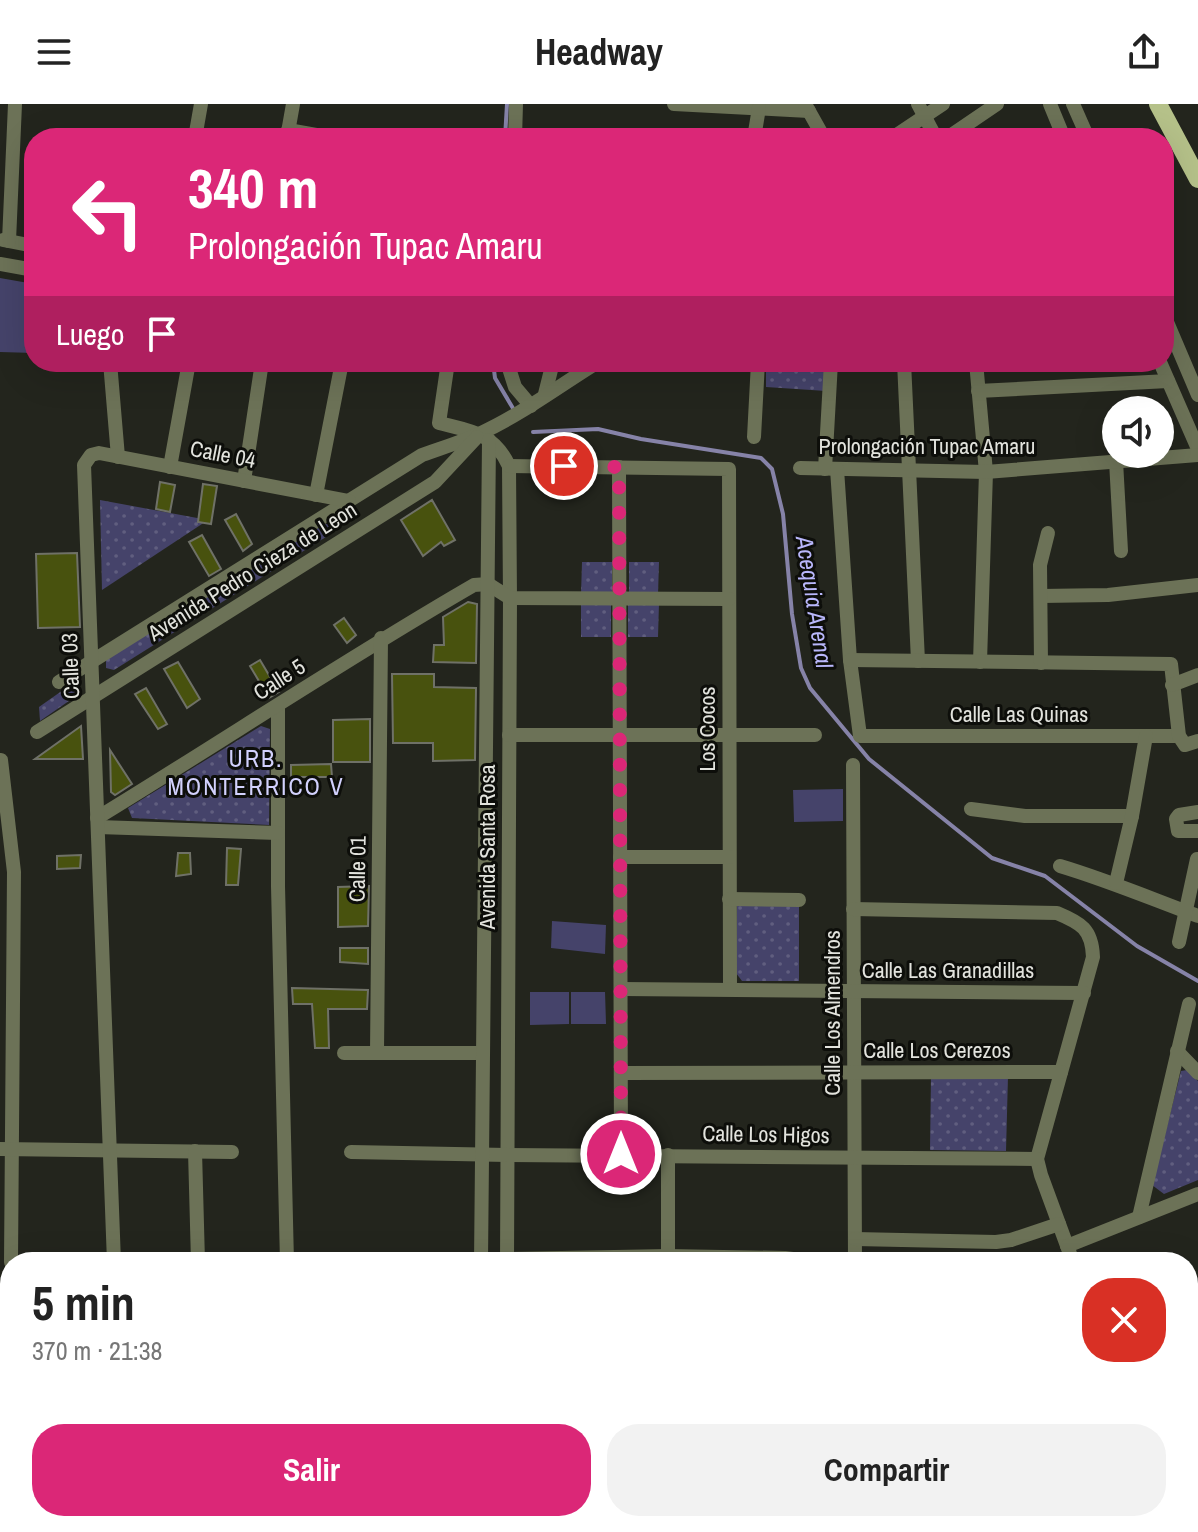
<!DOCTYPE html>
<html lang="es">
<head>
<meta charset="utf-8">
<style>
	body { margin:0; font-family:"Archivo Narrow",sans-serif; background:#f2f2f2; color:#222; height:100vh; display:flex; flex-direction:column; font-size:30px; white-space:nowrap }
	* { box-sizing:border-box; margin:0 }
	p { font-size:26px; color:#767676 }
	.icon { flex:none; width:44px; height:44px; fill:none; stroke:currentColor; stroke-width:2; stroke-linecap:round; stroke-linejoin:round }
	.map { position:relative; flex:1; overflow:hidden }
	.panel { position:absolute; left:0px; top:1148px; width:1198px; height:280px; display:flex; flex-direction:column; background:#fff; border-radius:32px 32px 0 0; box-shadow:0 8px 32px #0002 }
	.panel>* { flex:none }
	.hud { position:absolute; left:24px; top:24px; width:1150px; height:244px; border-radius:32px; box-shadow:0 8px 32px #0002; background:#db2777; color:#fff; overflow:hidden }
	.controls { position:absolute; left:1102px; top:292px; display:grid; gap:16px }
	.controls a { display:grid; place-items:center; width:72px; height:72px; border-radius:50%; background:#fff; box-shadow:0 8px 32px #0002; font-size:40px }
	.pin { position:absolute; display:grid; place-items:center; width:68px; height:68px; color:#fff; margin:-34px; border:4px solid #fff; border-radius:50%; box-shadow:0 2px 8px #0007 }
	.me { position:absolute; width:88px; margin:-44px; rotate:0deg; stroke-linejoin:round; filter:drop-shadow(0 0 6px #0008) }
	.turn { display:flex; align-items:center; gap:28px; height:168px; padding:0 32px; font-size:36px }
	.turn .icon { width:104px; height:104px; stroke-width:2.5 }
	.turn b { display:block; font-size:56px; line-height:68px }
	.then { display:flex; align-items:center; height:76px; padding:0 32px; background:#0003; gap:16px; font-size:30px }
	.round { display:grid; place-items:center; flex:none; width:84px; height:84px; border-radius:32px; background:#f2f2f2 }
	.summary { display:flex; align-items:center; justify-content:space-between; height:136px; padding:0 32px }
	h1 { font-size:48px; font-weight:700; line-height:60px }
	.primary-button { display:flex; gap:16px; margin-top:auto; padding:16px 32px }
	.primary-button a { flex:1; height:92px; border-radius:32px; background:#db2777; color:#fff; font-size:32px; font-weight:700; line-height:92px; text-align:center }
	.primary-button a+a { background:#f2f2f2; color:#222 }
	header { display:flex; justify-content:space-between; align-items:center; height:104px; padding:0 32px; background:#fff; font-size:36px; font-weight:700 }
	.map>svg:first-child { display:block }
</style>
</head>
<body>
<header><svg class="icon" aria-label="menu" viewBox="0 0 24 24"><path d="M4 6h16M4 12h16M4 18h16"/></svg>Headway<svg class="icon" aria-label="share" viewBox="0 0 24 24"><path d="M12 15V3M7 8l5-5 5 5M5 13v7h14v-7"/></svg></header>
<div class="map">
<svg width="1198" height="1428" viewBox="0 0 1198 1428">
	<defs>
		<pattern id="grass-tufts" width="24" height="20" patternUnits="userSpaceOnUse" patternTransform="scale(2)"><rect width="24" height="20" fill="#45436a"/><path d="M3 7l-1-3M5 7V3M7 7l1-3M15 17l-1-3M17 17v-4M19 17l1-3" fill="none" stroke="#605e7f"/></pattern>
		<pattern id="park-dots" width="8" height="8" patternUnits="userSpaceOnUse" patternTransform="scale(2)"><rect width="8" height="8" fill="#45436a"/><path d="M2 2h.1M6 6h.1" fill="none" stroke="#605e7f" stroke-width="1.8" stroke-linecap="round"/></pattern>
	</defs>
	<rect width="100%" height="100%" fill="#23251d"/>
	<polygon fill="url(#grass-tufts)" points="932,1418 1009,1418 1013,1428 906,1428"/>
	<g fill="url(#park-dots)">
		<polygon points="766,258 828,258 826,287 766,283"/>
		<polygon points="100,396 208,416 102,486"/>
		<polygon points="322,419 331,421 332,428 329,431 114,566 106,564 106,556"/>
		<polygon points="582,458 612,458 612,491 581,491"/>
		<polygon points="629,458 659,458 658,490 629,490"/>
		<rect x="581" y="499" width="30" height="34"/>
		<polygon points="628,499 659,499 658,533 628,533"/>
		<polygon points="73,579 80,581 79,590 40,617 39,603"/>
		<polygon points="261,622 270,625 269,721 132,714 128,704"/>
		<polygon points="737,799 799,801 799,877 742,877 736,869"/>
		<polygon points="1187,966 1198,977 1198,1076 1164,1090 1152,1081 1181,967"/>
		<polygon points="931,972 1008,972 1006,1047 930,1046"/>
		<polygon points="1026,1418 1096,1418 1108,1428 1030,1428"/>
	</g>
	<g fill="#45436a">
		<polygon points="0,174 34,180 34,249 0,248"/>
		<polygon points="843,685 843,717 794,718 793,686"/>
		<polygon points="552,817 606,821 605,850 551,844"/>
		<polygon points="530,888 569,888 569,920 530,921"/>
		<polygon points="571,888 605,888 606,920 571,920"/>
	</g>
	<g fill="none" stroke-linecap="round" stroke-linejoin="round">
		<g stroke="#8683a8" stroke-width="4">
			<polyline points="505,34 507,0"/>
			<polyline points="493,258 495,274 514,306"/>
			<polyline points="533,328 598,325 641,335 761,354 772,365 783,410 792,510 801,564 810,584 869,655 992,754 1045,772 1137,842 1198,877"/>
		</g>
	</g>
	<g fill="#48520e" stroke="#6f7167" stroke-width="2">
		<polygon points="160,378 175,381 170,408 156,405"/>
		<polygon points="203,380 217,382 211,420 198,418"/>
		<polygon points="432,396 455,436 444,442 441,438 423,452 401,416"/>
		<polygon points="236,410 252,440 243,447 225,416"/>
		<polygon points="202,431 221,465 209,472 189,438"/>
		<polygon points="77,449 80,523 38,524 36,450"/>
		<polygon points="468,498 477,500 476,559 433,558 434,541 444,541 443,513"/>
		<polygon points="344,514 356,531 347,539 334,521"/>
		<polygon points="260,556 279,588 269,594 250,562"/>
		<polygon points="178,558 200,595 187,604 164,565"/>
		<polygon points="392,570 434,570 434,583 476,584 475,656 433,657 433,639 393,639"/>
		<polygon points="146,584 167,620 158,625 135,590"/>
		<polygon points="370,615 370,658 333,658 333,616"/>
		<polygon points="81,622 83,655 35,655"/>
		<polygon points="110,646 132,680 115,691 111,688"/>
		<polygon points="331,660 332,673 291,673 291,661"/>
		<polygon points="227,744 241,745 238,781 226,781"/>
		<polygon points="178,749 190,749 191,770 176,772"/>
		<polygon points="81,751 80,764 57,765 57,752"/>
		<polygon points="369,782 368,822 338,823 338,783"/>
		<polygon points="340,844 368,844 368,860 340,858"/>
		<polygon points="292,884 368,886 367,905 328,905 329,944 315,944 312,900 293,900"/>
	</g>
	<g fill="none" stroke-linecap="round" stroke-linejoin="round">
		<g stroke="#6c7257" stroke-width="14">
			<polyline points="674,0 809,7"/>
			<polyline points="805,0 824,34"/>
			<polyline points="918,0 936,34"/>
			<polyline points="1050,0 1064,34"/>
			<polyline points="1073,0 1088,34"/>
			<polyline points="288,26 333,34"/>
			<polyline points="195,34 201,0"/>
			<polyline points="287,34 293,0"/>
			<polyline points="515,34 516,0"/>
			<polyline points="754,34 759,4"/>
			<polyline points="892,34 943,0"/>
			<polyline points="947,34 997,0"/>
			<polyline points="3,136 34,142"/>
			<polyline points="9,137 15,0"/>
			<polyline points="0,160 34,166"/>
			<polyline points="1164,211 1198,291"/>
			<polyline points="110,258 118,353"/>
			<path d="M448,258L439,319C471,327 494,329 509,362L510,494L507,1158"/>
			<polyline points="507,258 515,283 531,302"/>
			<polyline points="904,258 918,557"/>
			<polyline points="976,258 986,368 980,558"/>
			<polyline points="1160,258 1198,345"/>
			<polyline points="978,287 1168,277"/>
			<polyline points="545,290 553,258"/>
			<polyline points="754,333 758,258"/>
			<polyline points="1116,357 1121,447"/>
			<polyline points="509,362 729,365 730,885"/>
			<polyline points="170,363 189,258"/>
			<polyline points="619,363 621,1050"/>
			<polyline points="800,364 986,368 1198,351"/>
			<polyline points="825,365 831,258"/>
			<polyline points="837,365 850,556 860,632 1179,632"/>
			<polyline points="244,377 262,258"/>
			<polyline points="316,391 342,258"/>
			<polyline points="1041,492 1108,491 1198,481"/>
			<polyline points="850,556 1171,560 1179,632 1185,641 1198,637"/>
			<polyline points="1041,559 1040,461 1048,429"/>
			<path d="M59,578L422,351C441,344 462,338 481,329C522,310 559,282 598,258"/>
			<polyline points="1172,581 1198,571"/>
			<polyline points="278,602 278,782 287,1158"/>
			<polyline points="37,628 435,378 477,333"/>
			<polyline points="509,631 815,631"/>
			<polyline points="1,656 14,768 11,1158"/>
			<polyline points="853,661 855,1158"/>
			<polyline points="971,705 1025,712 1132,712"/>
			<polyline points="1198,708 1179,711 1176,715 1178,727 1198,727"/>
			<path d="M97,714C223,637 346,555 474,481L488,480L510,494L729,495"/>
			<polyline points="98,723 278,729"/>
			<polyline points="620,753 729,753"/>
			<path d="M1060,762C1107,776 1152,795 1198,812"/>
			<polyline points="1116,779 1132,712 1146,632"/>
			<polyline points="729,795 799,796"/>
			<path d="M853,805L1057,809C1081,819 1092,825 1093,853L1037,1055L1041,1071L1073,1158"/>
			<polyline points="1179,838 1197,755"/>
			<polyline points="621,885 1084,889"/>
			<polyline points="1177,947 1198,969"/>
			<polyline points="377,948 381,534"/>
			<polyline points="344,949 483,949"/>
			<polyline points="621,969 1061,968"/>
			<polyline points="0,1045 232,1048"/>
			<polyline points="195,1047 198,1158"/>
			<polyline points="351,1048 507,1051 1037,1055"/>
			<polyline points="1139,1113 1189,900"/>
			<polyline points="855,1135 996,1138 1011,1136 1059,1120"/>
			<polyline points="1067,1142 1198,1090"/>
			<polyline points="507,1155 668,1152 785,1154 816,1158"/>
			<polyline points="114,1158 84,361 91,351 99,349 349,397"/>
			<polyline points="481,1158 489,336"/>
			<polyline points="668,1158 668,1051"/>
			<polyline points="1188,1206 1198,1202"/>
			<polyline points="1188,1317 1198,1313"/>
			<polyline points="7,1354 10,1203"/>
			<polyline points="685,1418 688,1428"/>
			<polyline points="1013,1418 1017,1428"/>
			<polyline points="1170,1418 1174,1428"/>
			<polyline points="478,1428 478,1418"/>
			<polyline points="506,1428 506,1418"/>
			<polyline points="892,1428 918,1418"/>
		</g>
		<polyline stroke="#b5c189" stroke-width="18" points="1158,0 1198,75"/>
	</g>
	<g fill="none" stroke-linecap="round" stroke-linejoin="round">
		<polyline stroke="#db2777" stroke-width="14" stroke-dasharray="0 25.2" points="564,362 619,363 621,1050"/>
	</g>
	<g text-anchor="middle" stroke-width="6" stroke-linejoin="round" paint-order="stroke">
		<g font-size="22" fill="#e2e3dd" stroke="#0d0e0a">
			<text x="927" y="350">Prolongación Tupac Amaru</text>
			<text transform="translate(223 350) rotate(11)" y="8">Calle 04</text>
			<text transform="translate(252 467) rotate(-32)" y="8">Avenida Pedro Cieza de Leon</text>
			<text transform="translate(70 562) rotate(-92)" y="8">Calle 03</text>
			<text transform="translate(279 575) rotate(-33)" y="8">Calle 5</text>
			<text x="1019" y="618">Calle Las Quinas</text>
			<text transform="translate(707 625) rotate(-90)" y="8">Los Cocos</text>
			<text transform="translate(487 743) rotate(-90)" y="8">Avenida Santa Rosa</text>
			<text transform="translate(357 765) rotate(-89)" y="8">Calle 01</text>
			<text x="948" y="874">Calle Las Granadillas</text>
			<text transform="translate(832 909) rotate(-90)" y="8">Calle Los Almendros</text>
			<text x="937" y="954">Calle Los Cerezos</text>
			<text transform="translate(766 1030) rotate(1)" y="8">Calle Los Higos</text>
		</g>
		<g font-size="24" font-style="italic" fill="#b9b7fb" stroke="#0d0e0a">
			<text transform="translate(814 498) rotate(81)" y="8">Acequia Arenal</text>
		</g>
		<g font-size="24" letter-spacing="2" fill="#d2d1fd" stroke="#0d0e0a">
			<text x="256" y="663">URB.<tspan x="256" dy="28">MONTERRICO V</tspan></text>
		</g>
	</g>
</svg>
<div class="controls">
<a><svg class="icon" aria-label="sound" viewBox="0 0 24 24"><path d="M4 9h4l5-4v14l-5-4H4zM17 9q2 3 0 6"/></svg></a>
</div>
<div class="pin" style="left:564px;top:362px;background:#d93025"><svg class="icon" aria-label="arrive" viewBox="0 0 24 24"><path d="M6 21V4h12l-3 4 3 4H6"/></svg></div>
<svg class="me" style="left:621px;top:1050px" viewBox="-20 -20 40 40"><circle r="17" fill="#db2777" stroke="#fff" stroke-width="3"/><path d="M0-11L8 9 0 5-8 9z" fill="#fff"/></svg>
<div class="hud">
<div class="turn"><svg class="icon" aria-label="left" viewBox="0 0 24 24"><path d="M17 20v-9H6M10 6l-5 5 5 5"/></svg><div><b>340 m</b>Prolongación Tupac Amaru</div></div>
<div class="then">Luego<svg class="icon" aria-label="arrive" viewBox="0 0 24 24"><path d="M6 21V4h12l-3 4 3 4H6"/></svg></div>
</div>
<section class="panel">
<div class="summary"><div><h1>5 min</h1><p>370 m · 21:38</p></div><a class="round" style="background:#d93025;color:#fff"><svg class="icon" aria-label="close" viewBox="0 0 24 24"><path d="M6 6l12 12M18 6L6 18"/></svg></a></div>
<div class="primary-button"><a>Salir</a><a>Compartir</a></div>
</section>
</div>
</body>
</html>
